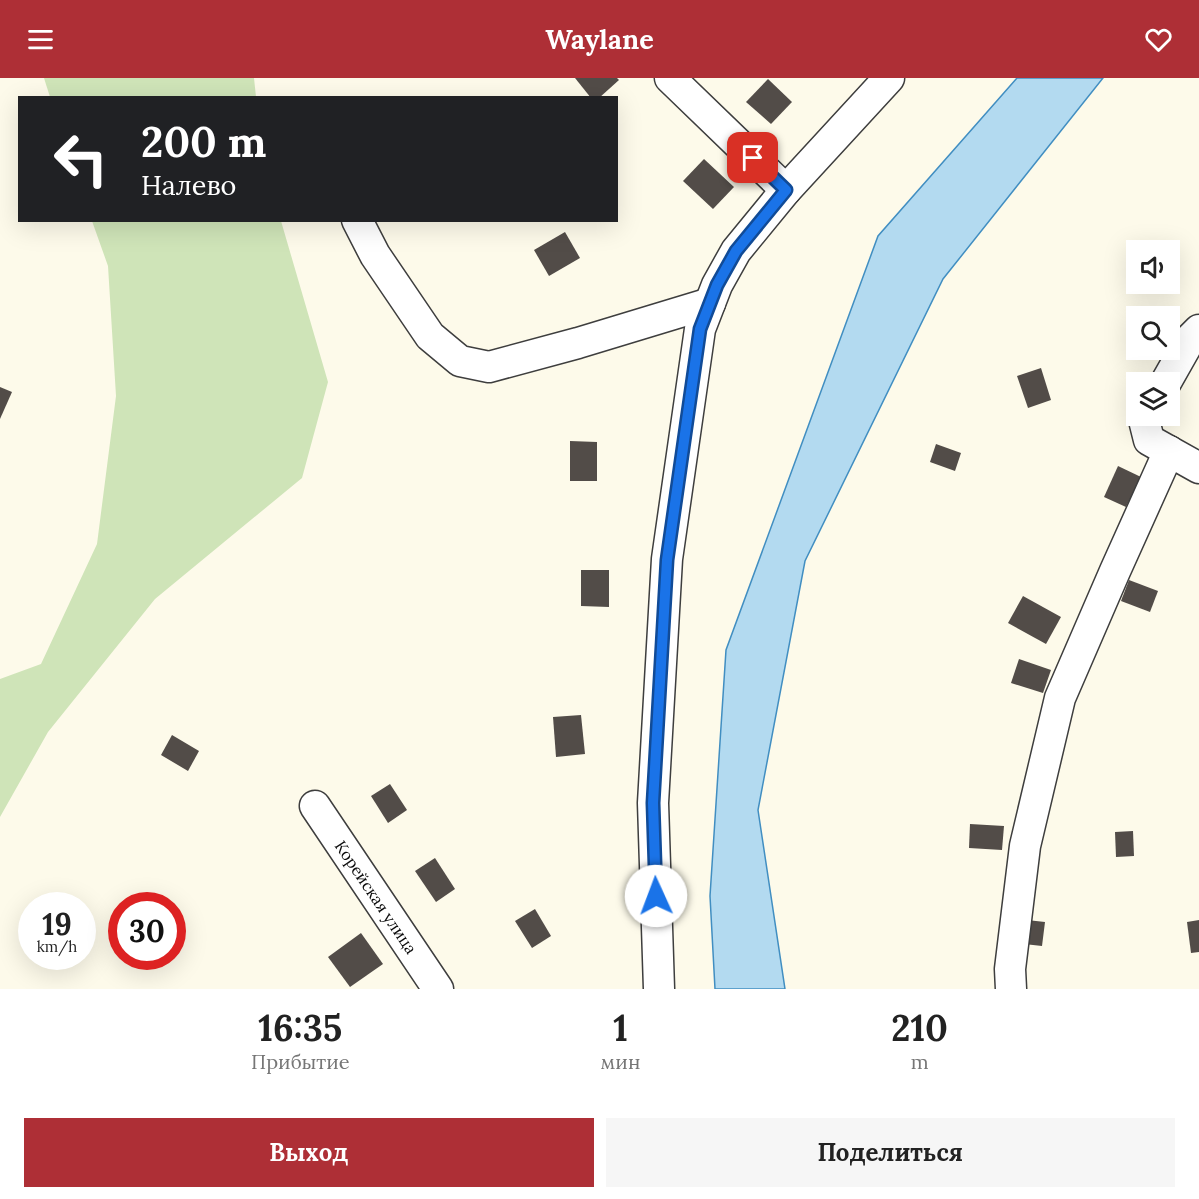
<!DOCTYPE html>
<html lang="ru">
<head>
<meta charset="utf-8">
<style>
	body { margin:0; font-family:Lora,serif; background:#f6f6f6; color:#222; height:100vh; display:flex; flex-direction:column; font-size:22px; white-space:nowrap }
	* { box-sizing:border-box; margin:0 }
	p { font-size:20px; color:#767676 }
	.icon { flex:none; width:33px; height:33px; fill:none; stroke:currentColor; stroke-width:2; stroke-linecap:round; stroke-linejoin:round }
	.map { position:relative; height:911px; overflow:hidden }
	.details { display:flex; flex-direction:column; background:#fff; flex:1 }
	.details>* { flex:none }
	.banner { position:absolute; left:18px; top:18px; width:600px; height:126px; border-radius:0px; box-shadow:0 6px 24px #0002; background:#202124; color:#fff; overflow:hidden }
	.buttons { position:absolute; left:1126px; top:162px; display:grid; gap:12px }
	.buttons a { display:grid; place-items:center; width:54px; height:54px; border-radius:0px; background:#fff; box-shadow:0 6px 24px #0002; font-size:30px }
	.speed { position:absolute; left:18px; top:814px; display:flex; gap:12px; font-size:30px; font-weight:700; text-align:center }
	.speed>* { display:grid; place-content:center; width:78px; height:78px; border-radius:50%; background:#fff; box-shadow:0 6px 24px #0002; line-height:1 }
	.speed small { font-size:15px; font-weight:400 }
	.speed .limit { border:9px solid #d22; background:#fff; color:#111 }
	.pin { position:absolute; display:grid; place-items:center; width:51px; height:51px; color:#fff; margin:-26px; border-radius:12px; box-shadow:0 3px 9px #0006 }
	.me { position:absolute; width:66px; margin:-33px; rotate:358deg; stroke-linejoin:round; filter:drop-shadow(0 0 4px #0008) }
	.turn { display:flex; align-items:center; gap:21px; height:126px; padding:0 24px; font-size:27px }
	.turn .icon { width:78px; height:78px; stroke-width:2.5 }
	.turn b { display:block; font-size:42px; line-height:51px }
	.eta { display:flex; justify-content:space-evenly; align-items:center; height:102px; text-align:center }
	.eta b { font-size:36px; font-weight:700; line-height:42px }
	.action { display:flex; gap:12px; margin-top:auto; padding:12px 24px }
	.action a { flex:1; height:69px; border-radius:0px; background:#ae2f36; color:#fff; font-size:24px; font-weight:700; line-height:69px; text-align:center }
	.action a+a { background:#f6f6f6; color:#222 }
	header { display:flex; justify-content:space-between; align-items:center; height:78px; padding:0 24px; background:#ae2f36; color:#fff; font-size:27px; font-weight:700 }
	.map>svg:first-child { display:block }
</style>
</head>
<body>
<header><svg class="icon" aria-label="menu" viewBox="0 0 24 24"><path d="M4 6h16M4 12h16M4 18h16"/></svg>Waylane<svg class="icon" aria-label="heart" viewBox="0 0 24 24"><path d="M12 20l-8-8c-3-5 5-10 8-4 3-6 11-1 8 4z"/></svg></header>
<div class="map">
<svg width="1199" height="911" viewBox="0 0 1199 911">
	<rect width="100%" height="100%" fill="#fdfaea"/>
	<g fill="#cfe4b8">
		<polygon points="44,0 254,0 256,19 50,19"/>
		<polygon points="92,143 281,143 328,304 302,400 155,521 48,654 0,739 0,601 41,586 97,466 116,318 108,188"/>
	</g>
	<polygon fill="#b3daf0" stroke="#418ec1" stroke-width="1.5" points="1017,0 1103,0 943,201 805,483 758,732 785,911 715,911 710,818 726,572 878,158"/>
	<g fill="#524c48">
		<polygon points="575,0 617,0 619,2 599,20 591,20"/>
		<polygon points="768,1 792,24 771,46 746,24"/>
		<polygon points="704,81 734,109 713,131 683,103"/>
		<polygon points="565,154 580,180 549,198 534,172"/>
		<polygon points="1041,290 1051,322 1028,330 1017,298"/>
		<polygon points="0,309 12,314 0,341"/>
		<polygon points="570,363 597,364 597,403 570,403"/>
		<polygon points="936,366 961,375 955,393 930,384"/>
		<polygon points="1118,388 1141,399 1126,429 1104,419"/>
		<polygon points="581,492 609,492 609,529 581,528"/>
		<polygon points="1129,502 1158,513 1150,534 1121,523"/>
		<polygon points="1023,518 1061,539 1046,566 1008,545"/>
		<polygon points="1019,581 1051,592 1043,615 1011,605"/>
		<polygon points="581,637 585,676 556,679 553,639"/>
		<polygon points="172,657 199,673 188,693 161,677"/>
		<polygon points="390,706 407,732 388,745 371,718"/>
		<polygon points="970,746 1004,748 1002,772 969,770"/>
		<polygon points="1133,753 1134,778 1116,779 1115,754"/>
		<polygon points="435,780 455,811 436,824 415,793"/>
		<polygon points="535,831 551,858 532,870 515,843"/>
		<polygon points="1027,842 1045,844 1042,868 1024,866"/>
		<polygon points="1199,842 1199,874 1191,875 1187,844"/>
		<polygon points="361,855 383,886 350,909 328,879"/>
	</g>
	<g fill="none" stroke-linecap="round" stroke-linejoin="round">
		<g stroke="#3e3e3e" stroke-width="33">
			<g id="minor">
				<polyline points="670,0 786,112"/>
				<polyline points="357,142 375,177 430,258 460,283 489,289 578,265 710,225"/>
				<polyline points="1166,304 1191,260 1199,252"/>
				<polyline points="1146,338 1144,342 1149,362 1199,390"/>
				<polyline points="315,728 438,911"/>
				<polyline points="659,911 653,725 667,481 700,251 717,207 736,173 786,112 889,0"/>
				<polyline points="1011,911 1010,891 1025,768 1060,620 1115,493 1169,373"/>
			</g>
		</g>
		<use href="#minor" stroke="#fff" stroke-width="30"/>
	</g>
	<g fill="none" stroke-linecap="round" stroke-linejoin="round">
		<g stroke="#114b97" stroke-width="15">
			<polyline id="route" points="656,818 653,725 667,482 700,251 717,207 736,173 786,112 753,80"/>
		</g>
		<use href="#route" stroke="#1a73e8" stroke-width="10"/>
	</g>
	<g text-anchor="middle" stroke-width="6" stroke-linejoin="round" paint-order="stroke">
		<g font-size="16" fill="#0b0b0b" stroke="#fff">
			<text transform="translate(376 819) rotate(56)" y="6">Корейская улица</text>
		</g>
	</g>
</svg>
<div class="buttons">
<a><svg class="icon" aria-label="sound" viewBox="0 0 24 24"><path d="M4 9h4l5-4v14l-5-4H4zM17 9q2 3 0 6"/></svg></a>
<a><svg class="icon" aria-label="search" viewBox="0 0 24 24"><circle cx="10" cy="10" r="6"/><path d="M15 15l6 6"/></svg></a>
<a><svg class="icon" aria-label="layers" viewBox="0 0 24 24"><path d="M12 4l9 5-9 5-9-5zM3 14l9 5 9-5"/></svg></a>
</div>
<div class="speed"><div>19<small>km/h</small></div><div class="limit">30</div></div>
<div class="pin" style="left:753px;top:80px;background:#d93025"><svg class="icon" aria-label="arrive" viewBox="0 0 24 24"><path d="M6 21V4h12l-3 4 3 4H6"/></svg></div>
<svg class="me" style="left:656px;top:818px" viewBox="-20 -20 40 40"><circle r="19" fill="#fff"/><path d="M0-13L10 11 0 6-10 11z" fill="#1a73e8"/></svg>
<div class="banner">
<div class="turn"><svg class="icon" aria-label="left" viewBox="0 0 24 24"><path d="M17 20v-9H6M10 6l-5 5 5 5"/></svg><div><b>200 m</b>Налево</div></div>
</div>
</div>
<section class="details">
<div class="eta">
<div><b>16:35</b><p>Прибытие</p></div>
<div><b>1</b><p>мин</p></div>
<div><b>210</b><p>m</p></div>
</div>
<div class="action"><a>Выход</a><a>Поделиться</a></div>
</section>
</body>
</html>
